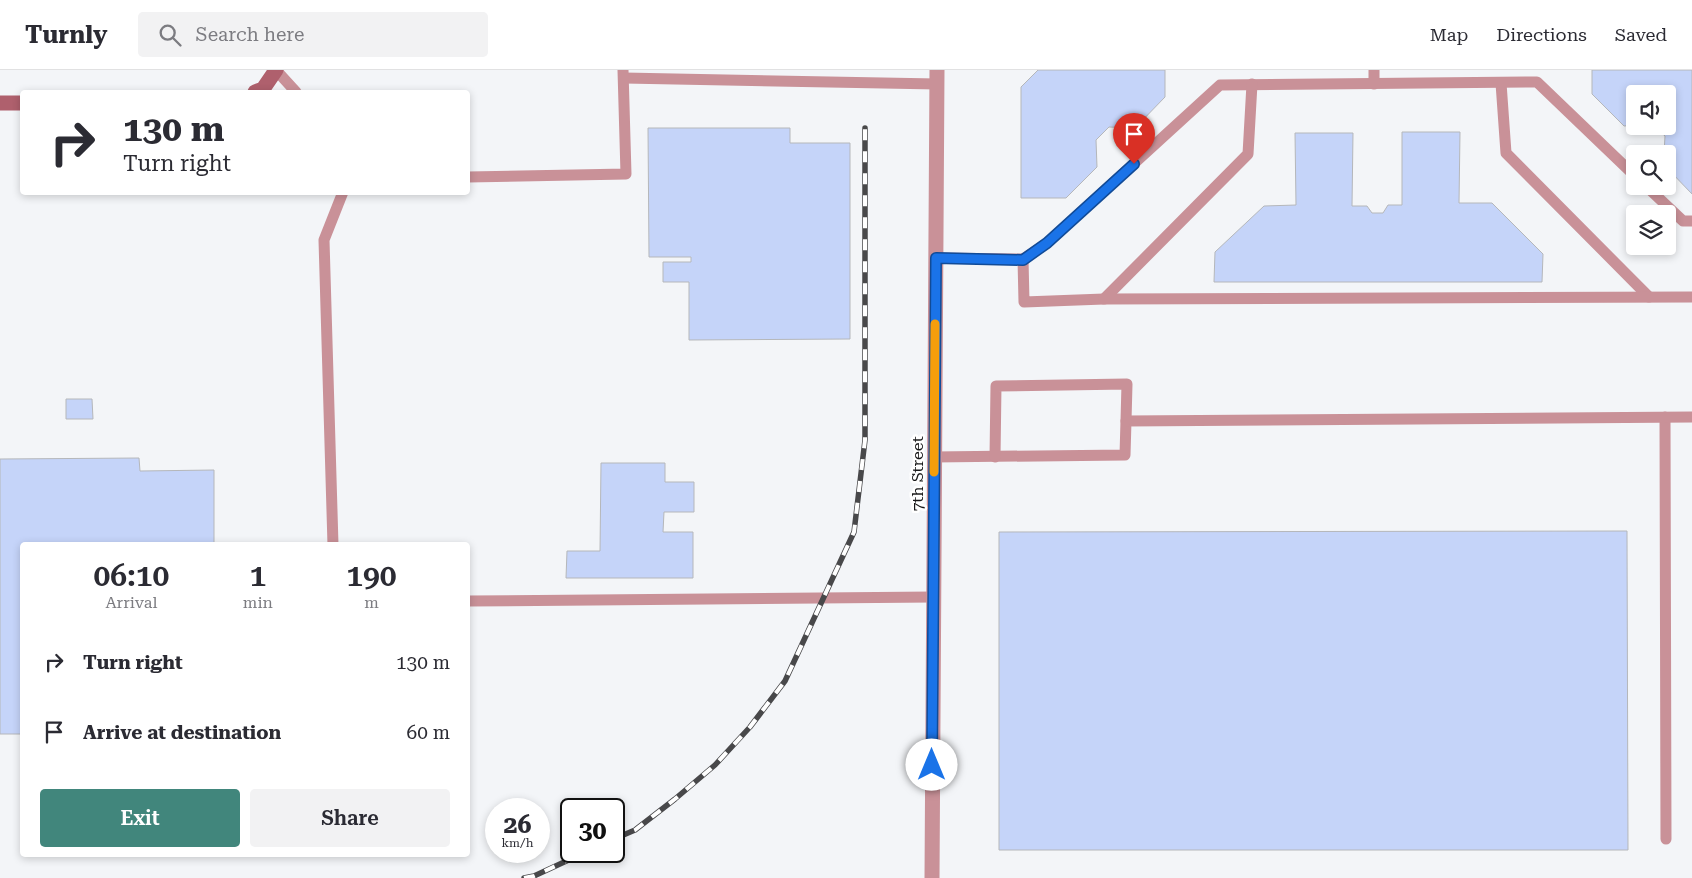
<!DOCTYPE html>
<html lang="en">
<head>
<meta charset="utf-8">
<style>
	body { margin:0; font-family:"Roboto Serif",serif; background:#f2f2f3; color:#2b2b33; height:100vh; display:flex; flex-direction:column; font-size:19px; white-space:nowrap }
	* { box-sizing:border-box; margin:0 }
	p { font-size:16px; color:#7c7c81 }
	.icon { flex:none; width:28px; height:28px; fill:none; stroke:currentColor; stroke-width:2; stroke-linecap:round; stroke-linejoin:round }
	.map { position:relative; flex:1; overflow:hidden }
	.side { position:absolute; left:20px; top:472px; width:450px; height:315px; display:flex; flex-direction:column; background:#fff; border-radius:5px; box-shadow:0 2px 8px #0003 }
	.side>* { flex:none }
	.top-card { position:absolute; left:20px; top:20px; width:450px; height:105px; border-radius:5px; box-shadow:0 2px 8px #0003; background:#fff; color:#2b2b33; overflow:hidden }
	.tools { position:absolute; left:1626px; top:15px; display:grid; gap:10px }
	.tools a { display:grid; place-items:center; width:50px; height:50px; border-radius:5px; background:#fff; box-shadow:0 2px 8px #0003; font-size:25px }
	.speed { position:absolute; left:485px; top:728px; display:flex; gap:10px; font-size:25px; font-weight:700; text-align:center }
	.speed>* { display:grid; place-content:center; width:65px; height:65px; border-radius:50%; background:#fff; box-shadow:0 2px 8px #0003; line-height:1 }
	.speed small { font-size:12px; font-weight:400 }
	.speed .limit { border:2px solid #111; border-radius:8px; background:#fff; color:#111 }
	.pin { position:absolute; display:grid; place-items:center; width:42px; height:42px; color:#fff; margin:-51px -21px; border-radius:50% 50% 50% 0; rotate:-45deg; box-shadow:0 0 5px #0007 }
	.pin .icon { rotate:45deg }
	.me { position:absolute; width:55px; margin:-28px; rotate:0deg; stroke-linejoin:round; filter:drop-shadow(0 0 4px #0008) }
	.turn { display:flex; align-items:center; gap:18px; height:105px; padding:0 20px; font-size:22px }
	.turn .icon { width:65px; height:65px; stroke-width:2.5 }
	.turn b { display:block; font-size:35px; line-height:42px }
	.eta { display:flex; justify-content:space-evenly; align-items:center; height:85px; text-align:center }
	.eta b { font-size:30px; font-weight:600; line-height:35px }
	.cta { display:flex; gap:10px; margin-top:auto; padding:10px 20px }
	.cta a { flex:1; height:58px; border-radius:5px; background:#41867c; color:#fff; font-size:20px; font-weight:600; line-height:58px; text-align:center }
	.cta a+a { background:#f2f2f3; color:#2b2b33 }
	ul { padding:0; list-style:none }
	li { display:flex; align-items:center; gap:15px; height:70px; padding:0 20px }
	li div { flex:1 }
	li b { display:block; font-size:19px }
	li em { font-style:normal }
	header { display:flex; align-items:center; gap:30px; box-sizing:border-box; height:70px; padding:0 25px; background:#fff; border-bottom:1px solid #e1e1e2 }
	header strong { font-size:24px }
	nav { display:flex; gap:28px; margin-inline-start:auto; font-size:18px }
	.search { width:350px; height:45px; background:#f2f2f3; display:flex; align-items:center; gap:12px; box-sizing:border-box; padding:0 18px; border-radius:5px; color:#7c7c81; font-size:19px }
	.map>svg:first-child { display:block }
</style>
</head>
<body>
<header>
<strong>Turnly</strong>
<div class="search"><svg class="icon" aria-label="search" viewBox="0 0 24 24"><circle cx="10" cy="10" r="6"/><path d="M15 15l6 6"/></svg>Search here</div>
<nav><a>Map</a><a>Directions</a><a>Saved</a></nav>
</header>
<div class="map">
<svg width="1692" height="808" viewBox="0 0 1692 808">
	<rect width="100%" height="100%" fill="#f3f5f8"/>
	<g fill="#c5d4f9" stroke="#b5b7ba">
		<polygon points="1038,0 1165,0 1165,27 1135,58 1109,57 1096,70 1097,97 1066,128 1021,128 1021,17"/>
		<polygon points="1592,0 1692,0 1692,124 1668,99 1668,84 1664,84 1665,66 1654,56 1668,56 1668,24 1635,24 1635,55 1624,56 1592,24"/>
		<polygon points="648,58 790,58 790,73 850,73 850,269 689,270 689,212 663,212 663,192 691,192 691,187 649,187"/>
		<polygon points="1402,62 1460,62 1459,133 1492,133 1543,184 1542,212 1214,212 1215,182 1264,136 1296,135 1295,63 1353,63 1352,136 1367,136 1372,143 1383,143 1388,135 1402,135"/>
		<polygon points="66,329 92,329 93,349 66,349"/>
		<polygon points="139,388 140,401 214,400 214,475 22,475 22,664 0,664 0,389"/>
		<polygon points="601,393 665,393 665,412 694,412 694,442 664,442 663,462 693,462 693,508 566,508 567,481 600,481"/>
		<polygon points="1627,461 1628,780 999,780 999,462"/>
	</g>
	<g fill="none" stroke-linecap="round" stroke-linejoin="round">
		<g stroke="#c99198" stroke-width="11">
			<polyline points="276,0 296,22"/>
			<polyline points="624,8 937,14"/>
			<polyline points="1501,13 1506,83 1649,227"/>
			<polyline points="1374,14 1374,0"/>
			<polyline points="1635,106 1537,12 1220,15 1047,173 1023,189 1024,232 1104,229 1692,227"/>
			<polyline points="468,107 626,104 623,0"/>
			<polyline points="1646,116 1683,151 1692,151"/>
			<polyline points="936,188 1023,189"/>
			<polyline points="1104,229 1248,84 1252,14"/>
			<polyline points="1665,347 1666,769"/>
			<polyline points="934,387 1125,385 1126,351 1692,347"/>
			<polyline points="995,387 996,316 1127,314 1126,351"/>
			<polyline points="333,475 324,170 343,122"/>
			<polyline points="468,531 933,527"/>
		</g>
		<polyline stroke="#c99198" stroke-width="15" points="932,808 937,0"/>
		<g stroke="#af606d" stroke-width="15">
			<polyline points="255,22 263,19 276,0"/>
			<polyline points="0,33 22,33"/>
		</g>
		<g stroke="#48484a" stroke-width="5.5">
			<g id="rail">
				<polyline points="614,769 635,760 675,729 715,695 750,657 785,611 854,462 865,370 865,58"/>
				<polyline points="524,808 534,806 588,781"/>
			</g>
		</g>
		<use href="#rail" stroke="#fff" stroke-width="4" stroke-dasharray="11" stroke-linecap="butt"/>
	</g>
	<g fill="none" stroke-linecap="round" stroke-linejoin="round">
		<g stroke="#114b97" stroke-width="12">
			<polyline id="route" points="932,695 936,188 1023,190 1047,173 1134,94"/>
		</g>
		<use href="#route" stroke="#1a73e8" stroke-width="9"/>
		<polyline stroke="#f59e0b" stroke-width="9" points="934,402 935,254"/>
	</g>
	<g text-anchor="middle" stroke-width="5" stroke-linejoin="round" paint-order="stroke">
		<g font-size="16" fill="#161617" stroke="#fff">
			<text transform="translate(917 404) rotate(-90)" y="6">7th Street</text>
		</g>
	</g>
</svg>
<div class="tools">
<a><svg class="icon" aria-label="sound" viewBox="0 0 24 24"><path d="M4 9h4l5-4v14l-5-4H4zM17 9q2 3 0 6"/></svg></a>
<a><svg class="icon" aria-label="search" viewBox="0 0 24 24"><circle cx="10" cy="10" r="6"/><path d="M15 15l6 6"/></svg></a>
<a><svg class="icon" aria-label="layers" viewBox="0 0 24 24"><path d="M12 4l9 5-9 5-9-5zM3 14l9 5 9-5"/></svg></a>
</div>
<div class="speed"><div>26<small>km/h</small></div><div class="limit">30</div></div>
<div class="pin" style="left:1134px;top:94px;background:#d93025"><svg class="icon" aria-label="arrive" viewBox="0 0 24 24"><path d="M6 21V4h12l-3 4 3 4H6"/></svg></div>
<svg class="me" style="left:932px;top:695px" viewBox="-20 -20 40 40"><circle r="19" fill="#fff"/><path d="M0-13L10 11 0 6-10 11z" fill="#1a73e8"/></svg>
<div class="top-card">
<div class="turn"><svg class="icon" aria-label="right" viewBox="0 0 24 24"><path d="M7 20v-9h11M14 6l5 5-5 5"/></svg><div><b>130 m</b>Turn right</div></div>
</div>
<section class="side">
<div class="eta">
<div><b>06:10</b><p>Arrival</p></div>
<div><b>1</b><p>min</p></div>
<div><b>190</b><p>m</p></div>
</div>
<ul>
<li><svg class="icon" aria-label="right" viewBox="0 0 24 24"><path d="M7 20v-9h11M14 6l5 5-5 5"/></svg><div><b>Turn right</b></div><em>130 m</em></li>
<li><svg class="icon" aria-label="arrive" viewBox="0 0 24 24"><path d="M6 21V4h12l-3 4 3 4H6"/></svg><div><b>Arrive at destination</b></div><em>60 m</em></li>
</ul>
<div class="cta"><a>Exit</a><a>Share</a></div>
</section>
</div>
</body>
</html>
